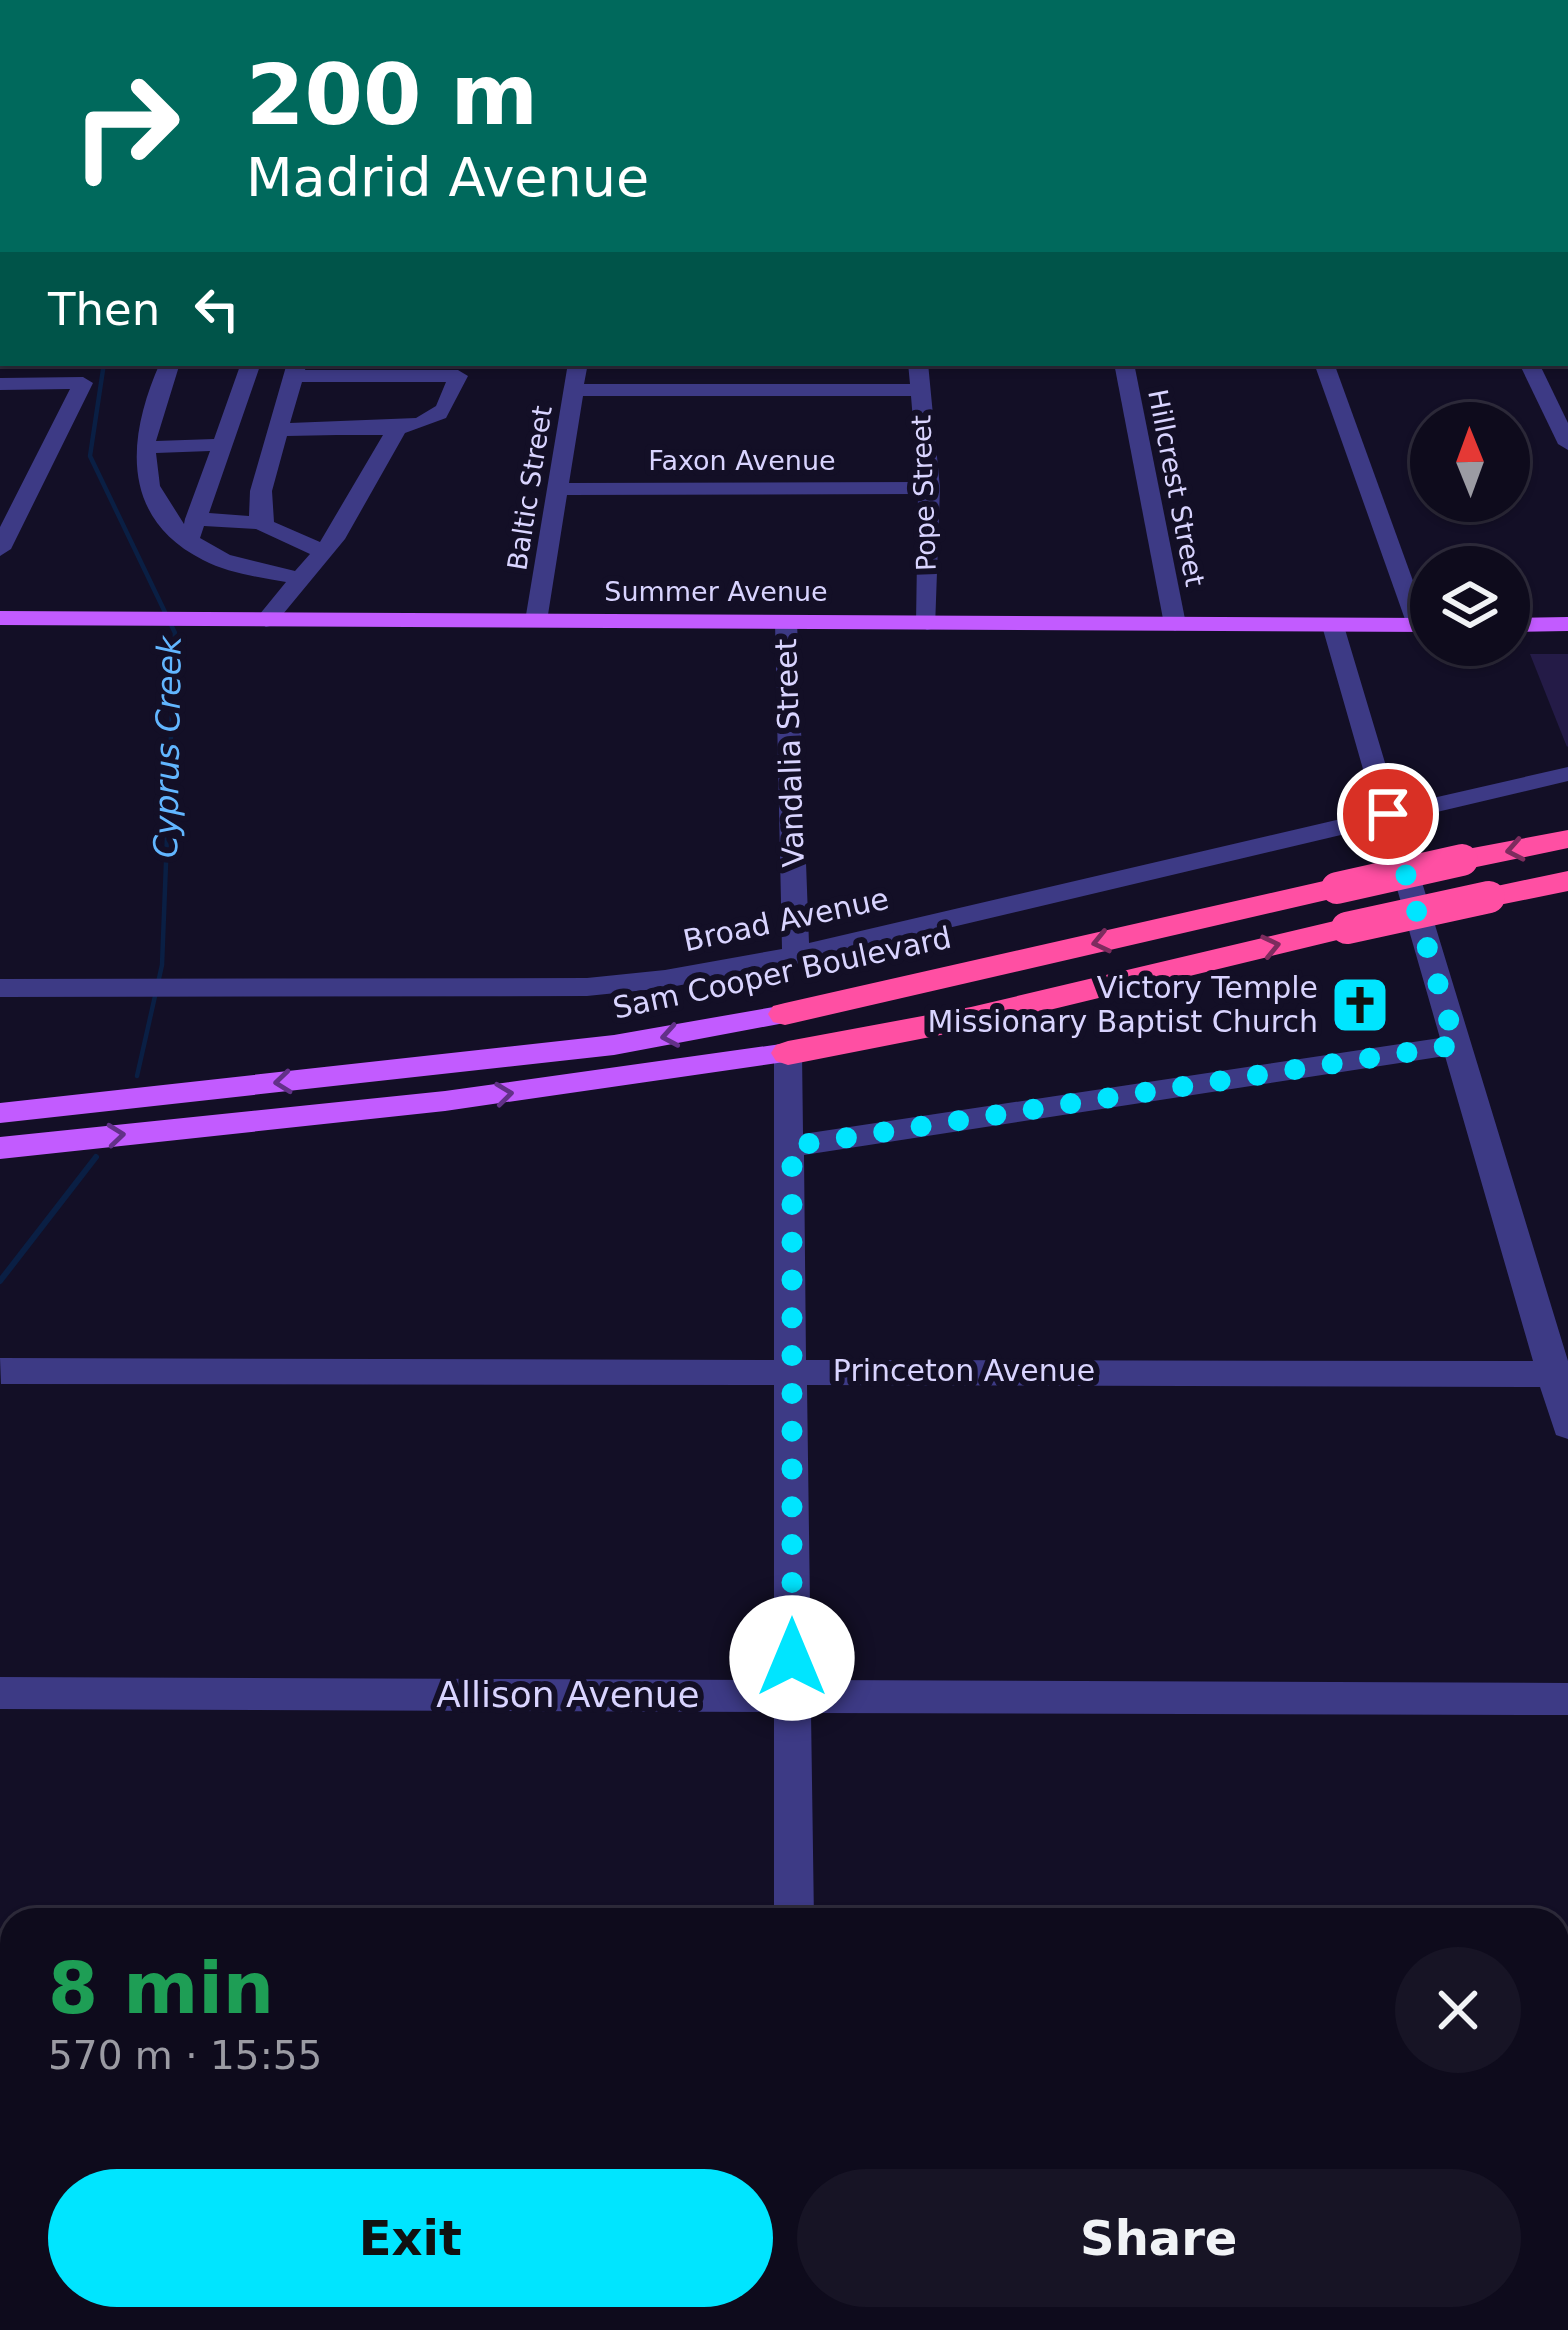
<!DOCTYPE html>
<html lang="en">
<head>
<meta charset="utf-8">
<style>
	body { margin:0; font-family:"DejaVu Sans",sans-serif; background:#171425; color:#f1f3f6; height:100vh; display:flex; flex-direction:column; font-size:45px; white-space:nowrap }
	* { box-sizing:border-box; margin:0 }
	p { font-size:39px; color:#9b9ba3 }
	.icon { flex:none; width:66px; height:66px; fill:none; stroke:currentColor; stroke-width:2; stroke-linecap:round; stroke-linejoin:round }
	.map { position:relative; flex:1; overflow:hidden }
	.sheet { position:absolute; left:0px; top:1908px; width:1569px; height:423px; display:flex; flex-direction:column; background:#0e0b1c; border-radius:36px 36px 0 0; box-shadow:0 3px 9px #0004,0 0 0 3px #2e2b3b }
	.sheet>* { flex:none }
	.banner { position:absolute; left:0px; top:0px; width:1569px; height:366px; box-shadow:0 3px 9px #0004,0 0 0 3px #2e2b3b; background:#00695c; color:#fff; overflow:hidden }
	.needle { width:78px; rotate:359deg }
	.tools { position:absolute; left:1410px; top:402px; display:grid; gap:24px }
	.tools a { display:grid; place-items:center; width:120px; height:120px; border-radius:50%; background:#0e0b1c; box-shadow:0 3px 9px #0004,0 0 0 3px #2e2b3b; font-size:60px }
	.pin { position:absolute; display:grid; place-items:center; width:102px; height:102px; color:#fff; margin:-51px; border:6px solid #fff; border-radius:50%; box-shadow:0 3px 12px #0007 }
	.me { position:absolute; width:132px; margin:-66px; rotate:0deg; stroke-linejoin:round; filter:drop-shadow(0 0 9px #0008) }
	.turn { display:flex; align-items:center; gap:42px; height:252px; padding:0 48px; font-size:54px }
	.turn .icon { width:156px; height:156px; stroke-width:2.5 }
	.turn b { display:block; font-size:84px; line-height:102px }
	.then { display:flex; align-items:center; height:114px; padding:0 48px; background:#0003; gap:24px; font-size:45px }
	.round { display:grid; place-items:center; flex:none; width:126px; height:126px; border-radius:63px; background:#171425 }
	.summary { display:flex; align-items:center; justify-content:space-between; height:204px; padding:0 48px }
	h1 { font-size:72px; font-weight:600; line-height:90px; color:#1e9e55 }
	.button { display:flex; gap:24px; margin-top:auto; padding:24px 48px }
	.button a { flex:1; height:138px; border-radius:72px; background:#00e5ff; color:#111; font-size:48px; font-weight:600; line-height:138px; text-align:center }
	.button a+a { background:#171425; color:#f1f3f6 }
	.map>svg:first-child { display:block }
</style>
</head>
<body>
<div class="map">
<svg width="1568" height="2330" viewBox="0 0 1568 2330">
	<rect width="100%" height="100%" fill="#130f26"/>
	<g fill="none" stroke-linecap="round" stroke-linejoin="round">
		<polyline stroke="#0a1f44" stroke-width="4.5" points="104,363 90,456 175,633 162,965 137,1076"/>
		<polyline stroke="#0a1f44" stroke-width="6" points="0,1281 96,1157"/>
	</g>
	<polygon fill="#241b47" points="1530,654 1568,654 1568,746 1567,747"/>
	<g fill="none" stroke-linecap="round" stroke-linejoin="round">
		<g fill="#3d3a85" fill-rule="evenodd">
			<rect x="746" y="0" width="14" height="3"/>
			<polygon points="879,0 893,0 894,3 880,3"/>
			<polygon points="1196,0 1210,0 1211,3 1197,3"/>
			<polygon points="1500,0 1514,0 1516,3 1502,3"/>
			<rect x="1566" y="23" width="2" height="8"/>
			<polygon points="1566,89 1568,90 1568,102 1566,101"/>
			<rect x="0" y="218" width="3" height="10"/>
			<rect x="1566" y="332" width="2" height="12"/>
			<path d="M160,363H180L156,441L214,439L241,363H261L209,513L249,516L250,491L287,363H307L305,370H458L468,376L446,418L405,433L345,539L274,625L266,627L255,620L286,582C258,577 228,573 203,560C118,517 128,435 160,363ZM302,382H446L436,406L416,418L290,423ZM337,435H383L320,542L274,522L272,491L287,436ZM210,451L185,519L184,524L160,486L156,453ZM204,526L256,529L310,554L295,571L230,555L200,538Z"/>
			<path d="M568,363H588L584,384H910L908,363H928L940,488L935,628L927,630L916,623L918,494L567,495L547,621L544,626H528L525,621ZM583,396H911L918,482L569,483Z"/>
			<polygon points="1114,363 1134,363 1186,624 1175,631 1164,624"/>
			<polygon points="1314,363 1334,363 1429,625 1426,630 1410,630 1407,625"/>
			<polygon points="1519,363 1539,363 1568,423 1568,450 1558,444"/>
			<polygon points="0,378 83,377 93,383 11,549 0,556 0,527 70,389 0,390"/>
			<path d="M786,615L797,622L809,943L1375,811L1322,626L1333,619L1344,626L1398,806L1568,767V781L1403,820L1568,1361V1439L1556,1435L1540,1387L807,1385L811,1680L1568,1683V1715L811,1713L814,1920H774V1712L0,1709V1677L774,1680V1385L1,1384L0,1358L774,1360V1053L778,1046H798L802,1053L803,1134L1440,1038L1379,826L796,964L665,988L587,996L0,997V979L587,978L665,970L782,949L775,622ZM1445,1056L1533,1361L806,1360L804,1155Z"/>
			<rect x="1557" y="2090" width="11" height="42"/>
			<rect x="771" y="2319" width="46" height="11"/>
			<polygon points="1119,2319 1165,2319 1166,2330 1120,2330"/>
		</g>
		<g fill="#c25bff" fill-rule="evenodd">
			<polygon points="0,611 1431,618 1431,632 0,625"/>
			<polygon points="1568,617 1568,631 1509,632 1509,618"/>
			<polygon points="785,1005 799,1014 795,1021 614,1055 0,1123 0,1103 614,1035"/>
			<polygon points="788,1043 798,1046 802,1053 798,1060 445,1111 0,1159 0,1137 445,1091"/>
		</g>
		<g fill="#ff4fa3" fill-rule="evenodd">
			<polygon points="1568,830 1568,848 1462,870 1446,860 1462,850"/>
			<polygon points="1568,871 1568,891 1489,907 1473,897 1478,890"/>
			<polygon points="1337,878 1353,888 1348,895 785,1025 773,1022 768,1014 773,1006 785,1003"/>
			<polygon points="1347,918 1358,921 1363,928 1358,935 971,1029 788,1065 776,1061 771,1053 776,1045 788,1041 971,1007"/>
		</g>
		<g stroke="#ff4fa3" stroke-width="32">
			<polyline points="1337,888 1462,860"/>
			<polyline points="1347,928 1489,897"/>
		</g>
	</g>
	<defs><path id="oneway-chevron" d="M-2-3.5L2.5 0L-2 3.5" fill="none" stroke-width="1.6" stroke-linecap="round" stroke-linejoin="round" transform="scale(3)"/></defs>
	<g stroke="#7d2c5e">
		<use href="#oneway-chevron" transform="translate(1515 850) rotate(169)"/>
		<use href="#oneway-chevron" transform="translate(1101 942) rotate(167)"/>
		<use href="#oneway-chevron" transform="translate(1271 946) rotate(-13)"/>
	</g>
	<g stroke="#623188">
		<use href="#oneway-chevron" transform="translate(670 1036) rotate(170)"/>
		<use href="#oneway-chevron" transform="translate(283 1082) rotate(174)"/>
		<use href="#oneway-chevron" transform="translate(504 1094) rotate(-7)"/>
		<use href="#oneway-chevron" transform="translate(116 1135) rotate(-6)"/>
	</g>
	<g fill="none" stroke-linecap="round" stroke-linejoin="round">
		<polyline stroke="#00e5ff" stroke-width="21" stroke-dasharray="0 37.8" points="792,1658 792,1146 1456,1045 1388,814"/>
	</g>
	<defs>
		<g id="church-square" transform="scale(3)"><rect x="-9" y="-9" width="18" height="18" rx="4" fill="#00e5ff" stroke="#130f26"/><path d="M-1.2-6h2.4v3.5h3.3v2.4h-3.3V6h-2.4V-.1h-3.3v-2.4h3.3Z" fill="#111"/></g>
	</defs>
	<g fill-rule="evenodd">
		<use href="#church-square" x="1360" y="1005"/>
	</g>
	<g text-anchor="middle" stroke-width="12" stroke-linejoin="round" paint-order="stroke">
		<g font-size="27" fill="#d9d4ff" stroke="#130f26">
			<text x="742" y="470">Faxon Avenue</text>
			<text transform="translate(530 488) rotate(-81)" y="9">Baltic Street</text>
			<text transform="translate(1176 488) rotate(79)" y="9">Hillcrest Street</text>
			<text transform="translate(924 493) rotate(-92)" y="9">Pope Street</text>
			<text x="716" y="601">Summer Avenue</text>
		</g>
		<g font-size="30" fill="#d9d4ff" stroke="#130f26">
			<text transform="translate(790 753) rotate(-92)" y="10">Vandalia Street</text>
			<text transform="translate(786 920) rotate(-12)" y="10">Broad Avenue</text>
			<text transform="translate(782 973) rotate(-12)" y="10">Sam Cooper Boulevard</text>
			<text x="964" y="1381">Princeton Avenue</text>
		</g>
		<g font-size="30" fill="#d9d4ff" stroke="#130f26" text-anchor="end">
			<text x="1318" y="998">Victory Temple<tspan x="1318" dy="34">Missionary Baptist Church</tspan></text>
		</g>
		<g font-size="33" font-style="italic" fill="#62b6ff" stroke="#130f26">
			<text transform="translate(167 747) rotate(-89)" y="12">Cyprus Creek</text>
		</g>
		<g font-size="36" fill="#d9d4ff" stroke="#130f26">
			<text x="568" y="1707">Allison Avenue</text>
		</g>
	</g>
</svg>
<div class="tools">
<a><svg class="needle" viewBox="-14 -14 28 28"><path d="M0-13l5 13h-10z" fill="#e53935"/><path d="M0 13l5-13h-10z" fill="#9b9ba3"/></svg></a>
<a><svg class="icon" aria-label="layers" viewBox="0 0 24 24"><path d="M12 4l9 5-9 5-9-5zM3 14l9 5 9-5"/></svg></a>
</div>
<div class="pin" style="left:1388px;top:814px;background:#d93025"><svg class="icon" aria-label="arrive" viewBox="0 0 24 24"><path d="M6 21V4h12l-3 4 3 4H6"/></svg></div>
<svg class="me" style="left:792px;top:1658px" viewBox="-20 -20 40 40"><circle r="19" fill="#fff"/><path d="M0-13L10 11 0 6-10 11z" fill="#00e5ff"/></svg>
<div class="banner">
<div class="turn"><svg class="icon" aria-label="right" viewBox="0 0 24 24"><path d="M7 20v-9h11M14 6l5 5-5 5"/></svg><div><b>200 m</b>Madrid Avenue</div></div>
<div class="then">Then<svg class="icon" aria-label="left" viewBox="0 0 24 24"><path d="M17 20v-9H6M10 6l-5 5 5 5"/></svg></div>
</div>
<section class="sheet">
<div class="summary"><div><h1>8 min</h1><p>570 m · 15:55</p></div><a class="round"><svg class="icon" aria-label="close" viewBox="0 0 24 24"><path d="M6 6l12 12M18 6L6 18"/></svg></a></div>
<div class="button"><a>Exit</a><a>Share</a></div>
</section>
</div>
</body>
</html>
